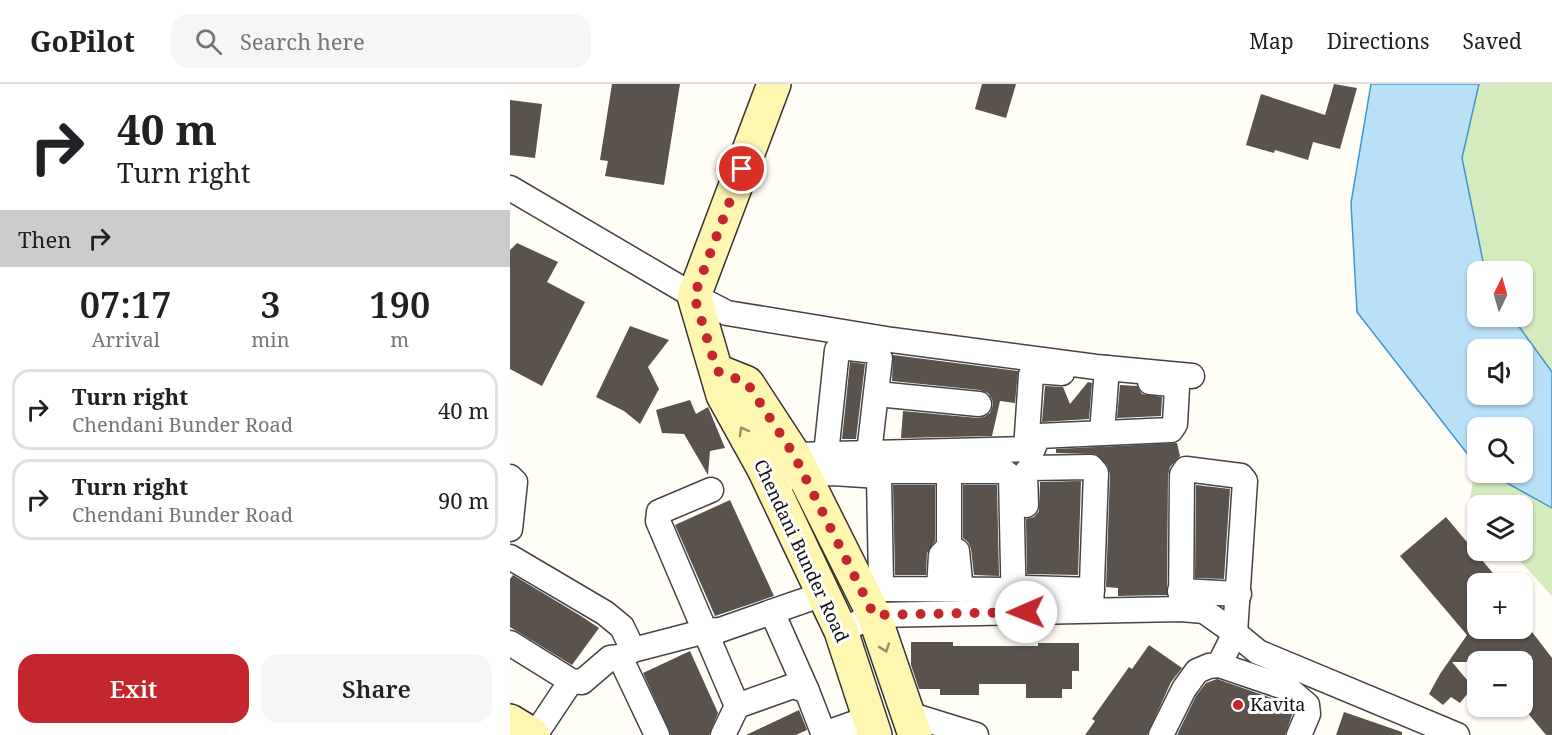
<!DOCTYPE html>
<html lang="en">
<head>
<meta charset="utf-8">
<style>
	body { margin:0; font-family:"Noto Serif",serif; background:#f6f6f6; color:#202124; height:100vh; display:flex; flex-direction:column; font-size:22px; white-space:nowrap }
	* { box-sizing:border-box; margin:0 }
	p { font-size:20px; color:#757577 }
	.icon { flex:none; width:33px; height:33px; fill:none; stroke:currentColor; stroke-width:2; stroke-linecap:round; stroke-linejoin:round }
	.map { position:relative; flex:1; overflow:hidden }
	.sheet { display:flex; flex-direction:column; background:#fff; width:510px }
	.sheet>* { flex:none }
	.banner { background:#fff; color:#202124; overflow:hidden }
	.needle { width:39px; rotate:5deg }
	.controls { position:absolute; left:957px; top:177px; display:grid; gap:12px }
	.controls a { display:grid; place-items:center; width:66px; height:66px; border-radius:12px; background:#fff; box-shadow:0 2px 4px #0004; font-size:30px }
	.pin { position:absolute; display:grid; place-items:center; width:51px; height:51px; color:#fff; margin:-26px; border:3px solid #fff; border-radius:50%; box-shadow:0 2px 6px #0007 }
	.me { position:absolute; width:66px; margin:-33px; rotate:269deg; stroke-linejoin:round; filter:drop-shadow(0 0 4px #0008) }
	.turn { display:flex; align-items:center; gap:21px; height:126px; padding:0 18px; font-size:27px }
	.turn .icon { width:78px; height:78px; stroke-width:2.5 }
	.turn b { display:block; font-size:42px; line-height:51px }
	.then { display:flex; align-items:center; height:57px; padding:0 18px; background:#0003; gap:12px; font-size:22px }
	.eta { display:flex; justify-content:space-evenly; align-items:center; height:102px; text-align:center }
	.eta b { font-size:36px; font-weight:600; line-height:42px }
	.primary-button { display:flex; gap:12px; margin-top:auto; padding:12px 18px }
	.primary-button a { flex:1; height:69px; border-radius:18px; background:#c4262e; color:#fff; font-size:24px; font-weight:600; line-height:69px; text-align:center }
	.primary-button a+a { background:#f6f6f6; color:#202124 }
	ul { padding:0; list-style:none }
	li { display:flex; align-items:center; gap:18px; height:81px; margin:0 12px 9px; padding:0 6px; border:3px solid #e0e0e0; border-radius:18px }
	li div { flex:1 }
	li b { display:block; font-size:22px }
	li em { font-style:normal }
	header { display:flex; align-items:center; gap:36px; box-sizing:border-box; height:84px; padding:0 30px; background:#fff; border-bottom:2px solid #e0e0e0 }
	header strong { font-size:28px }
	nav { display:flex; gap:33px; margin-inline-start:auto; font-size:21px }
	.search { width:420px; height:54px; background:#f6f6f6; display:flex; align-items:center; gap:15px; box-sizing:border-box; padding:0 21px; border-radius:18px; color:#757577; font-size:22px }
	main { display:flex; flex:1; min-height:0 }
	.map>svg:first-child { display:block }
</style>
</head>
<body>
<header>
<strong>GoPilot</strong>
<div class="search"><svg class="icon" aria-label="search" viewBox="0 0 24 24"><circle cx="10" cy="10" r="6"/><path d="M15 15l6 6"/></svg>Search here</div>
<nav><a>Map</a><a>Directions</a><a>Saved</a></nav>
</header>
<main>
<section class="sheet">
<div class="banner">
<div class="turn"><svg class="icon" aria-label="right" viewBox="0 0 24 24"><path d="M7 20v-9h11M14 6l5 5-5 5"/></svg><div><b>40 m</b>Turn right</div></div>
<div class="then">Then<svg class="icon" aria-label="right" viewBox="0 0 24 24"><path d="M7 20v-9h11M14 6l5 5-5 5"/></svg></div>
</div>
<div class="eta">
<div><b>07:17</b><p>Arrival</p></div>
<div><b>3</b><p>min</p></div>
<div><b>190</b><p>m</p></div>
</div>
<ul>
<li><svg class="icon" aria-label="right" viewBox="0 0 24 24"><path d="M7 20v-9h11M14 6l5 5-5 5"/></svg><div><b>Turn right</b><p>Chendani Bunder Road</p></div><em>40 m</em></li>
<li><svg class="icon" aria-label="right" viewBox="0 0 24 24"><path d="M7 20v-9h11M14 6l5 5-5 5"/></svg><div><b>Turn right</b><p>Chendani Bunder Road</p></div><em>90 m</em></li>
</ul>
<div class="primary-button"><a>Exit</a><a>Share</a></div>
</section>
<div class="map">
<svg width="1042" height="651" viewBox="0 0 1042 651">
	<rect width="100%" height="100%" fill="#fffdf5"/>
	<g fill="#d5ebbd">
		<polygon points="969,0 1042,0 1042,288 1002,233 1012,232 1012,188 975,187 952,74"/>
		<polygon points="966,381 967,382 968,388 979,389 1042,424 1042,512 1001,467 1012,466 1012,422 968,422 967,429 959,419"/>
	</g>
	<path fill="#b9e0f7" stroke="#3f96cf" stroke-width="1.5" fill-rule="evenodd" d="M861,0H969L952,74L975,187L968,188V232L1002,233L1042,288V424L979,389L1012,388V344H968L967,382L966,381L847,228L841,119ZM968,266H1012V310H968Z"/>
	<g fill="#5a524d">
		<polygon points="102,0 170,0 154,101 95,92 98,77 90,76"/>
		<polygon points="472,0 506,0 496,34 465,25"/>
		<polygon points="824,0 847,4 830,65 803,58 798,76 765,66 764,69 736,61 751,10 815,31"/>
		<polygon points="0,16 32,20 25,74 0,71"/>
		<polygon points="7,159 48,178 37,198 75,218 32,302 0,285 0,166"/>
		<polygon points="120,242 159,256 138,283 149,305 130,340 114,327 86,313"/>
		<polygon points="383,271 508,287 505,319 490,317 482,352 391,354 393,327 468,334 474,333 480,329 483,321 482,315 478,309 470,306 382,297"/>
		<polygon points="340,278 355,280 346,355 332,355"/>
		<polygon points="578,298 582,299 579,335 532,338 535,302 553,303 560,320"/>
		<polygon points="610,301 627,302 632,310 652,313 651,332 607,334"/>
		<polygon points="180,316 186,330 198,323 215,364 200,367 198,391 174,350 152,349 146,326"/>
		<polygon points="667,359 670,372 660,383 658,391 657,511 608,512 608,504 596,503 600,390 597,381 586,370 546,369 546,365"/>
		<polygon points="571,397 568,491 517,490 516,435 524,433 529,427 530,398"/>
		<polygon points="383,401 425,401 425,457 417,469 416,491 385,491"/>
		<polygon points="453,401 487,401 489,492 464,491 461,465 458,458 453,454"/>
		<polygon points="686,401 720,405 714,495 685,494"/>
		<polygon points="220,416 264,512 205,532 165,441"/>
		<polygon points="936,433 992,500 968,500 968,544 1019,544 1042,574 1042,651 1036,651 1012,622 1012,578 942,578 963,603 950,619 941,613 933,621 919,610 930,590 957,551 890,472"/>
		<polygon points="3,491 71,532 89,544 62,581 0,543 0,495"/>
		<polygon points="401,558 443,558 443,562 528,562 528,559 569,559 569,587 562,587 562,605 552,605 552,614 516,614 516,600 469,600 469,611 430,611 430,605 409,605 401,581"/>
		<polygon points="639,561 672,584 661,598 637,651 575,651 585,637 582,635 619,583 622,585"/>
		<polygon points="180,567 208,629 199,651 161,651 133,589"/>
		<polygon points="707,595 770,617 783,628 775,651 667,651 686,612 696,599"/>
		<polygon points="289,626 297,646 286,651 236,651"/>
		<polygon points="834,628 892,648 892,651 826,651"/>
	</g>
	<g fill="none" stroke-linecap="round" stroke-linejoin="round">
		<g stroke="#444" stroke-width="27">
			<g id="street">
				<polyline points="0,104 184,212 217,229 382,256 586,283 682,292"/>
				<polyline points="367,310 469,320"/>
				<polyline points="592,349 597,284"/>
				<polyline points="516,365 521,291 526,287 552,289"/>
				<polyline points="316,370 327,266 330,263 365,267 370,274 359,369"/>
				<polyline points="272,376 284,371 523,365 528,352 661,346 665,340 667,303 661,300 640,298"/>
				<polyline points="439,387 439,463 447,467 451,506"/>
				<polyline points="0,393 5,398 0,445"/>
				<polyline points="260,398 293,390 323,389 369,392"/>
				<polyline points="201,406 149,428 148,437 227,622 283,602 297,607 314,651"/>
				<polyline points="516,421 515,390 520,384 581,383 586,389 581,526"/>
				<polyline points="0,473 95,529 112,543 123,566"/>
				<polyline points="516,504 582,506"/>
				<polyline points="429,505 431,471 439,463"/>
				<polyline points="503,506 376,505 371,498 369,392 375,387 494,387 501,393 504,528"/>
				<polyline points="670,507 729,510"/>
				<polyline points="671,525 672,391 676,385 731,392 735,397 725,549 709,581"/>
				<polyline points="262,528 297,607"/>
				<polyline points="331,547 364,531 671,525 694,527 725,549 748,568 947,651"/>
				<polyline points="0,559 61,597 72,598 100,574 110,573 123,566 196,547 210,546 313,510"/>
				<polyline points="110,573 147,651"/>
				<polyline points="398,630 466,651"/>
				<polyline points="314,650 359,634"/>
				<polyline points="25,651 61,597"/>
				<polyline points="213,651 227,622"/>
				<polyline points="651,651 674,605 687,587 699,582 709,581 777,604 797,621 798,630 789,651"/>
			</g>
		</g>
		<g stroke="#333" stroke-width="36">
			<g id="secondary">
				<polyline points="264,0 184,212 213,311 254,385 331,547 365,651"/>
				<polyline points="207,287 237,299 284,371 364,531 405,651"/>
				<polyline points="0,637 23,651"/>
			</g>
		</g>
		<use href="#street" stroke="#fff" stroke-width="24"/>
		<use href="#secondary" stroke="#fff6b0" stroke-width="33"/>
	</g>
	<defs><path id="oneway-chevron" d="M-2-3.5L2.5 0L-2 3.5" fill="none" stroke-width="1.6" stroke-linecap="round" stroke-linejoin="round" transform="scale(1.5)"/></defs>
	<g stroke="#948f68">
		<use href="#oneway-chevron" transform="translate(233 347) rotate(-119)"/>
		<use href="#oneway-chevron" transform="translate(375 564) rotate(71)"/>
	</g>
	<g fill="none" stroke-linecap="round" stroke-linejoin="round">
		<polyline stroke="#c4262e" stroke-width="10" stroke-dasharray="0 18" points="232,85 184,212 207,287 237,299 284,371 364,531 516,528"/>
	</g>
	<circle fill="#c4262e" stroke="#fff" stroke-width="2" cx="728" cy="621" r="6"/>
	<g text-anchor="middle" stroke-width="6" stroke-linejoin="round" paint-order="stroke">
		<g font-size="18" fill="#111" stroke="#fff">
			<text transform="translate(291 467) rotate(65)" y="6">Chendani Bunder Road</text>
		</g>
		<g font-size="18" fill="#111" stroke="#fff" text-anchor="start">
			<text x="740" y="627">Kavita</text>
		</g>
	</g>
</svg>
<div class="controls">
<a><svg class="needle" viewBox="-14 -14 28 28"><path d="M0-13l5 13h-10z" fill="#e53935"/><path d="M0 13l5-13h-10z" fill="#757577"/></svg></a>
<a><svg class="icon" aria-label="sound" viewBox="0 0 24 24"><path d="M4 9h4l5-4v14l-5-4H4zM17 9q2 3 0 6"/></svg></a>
<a><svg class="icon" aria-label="search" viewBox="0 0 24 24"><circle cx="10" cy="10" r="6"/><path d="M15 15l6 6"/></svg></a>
<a><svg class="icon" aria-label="layers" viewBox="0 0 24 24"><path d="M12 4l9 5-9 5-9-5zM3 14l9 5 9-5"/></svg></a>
<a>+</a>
<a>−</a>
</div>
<div class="pin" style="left:232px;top:85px;background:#d93025"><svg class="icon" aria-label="arrive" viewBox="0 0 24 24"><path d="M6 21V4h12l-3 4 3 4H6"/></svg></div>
<svg class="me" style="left:516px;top:528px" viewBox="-20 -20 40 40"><circle r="19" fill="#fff"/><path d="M0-13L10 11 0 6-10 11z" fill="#c4262e"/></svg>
</div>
</main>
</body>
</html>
